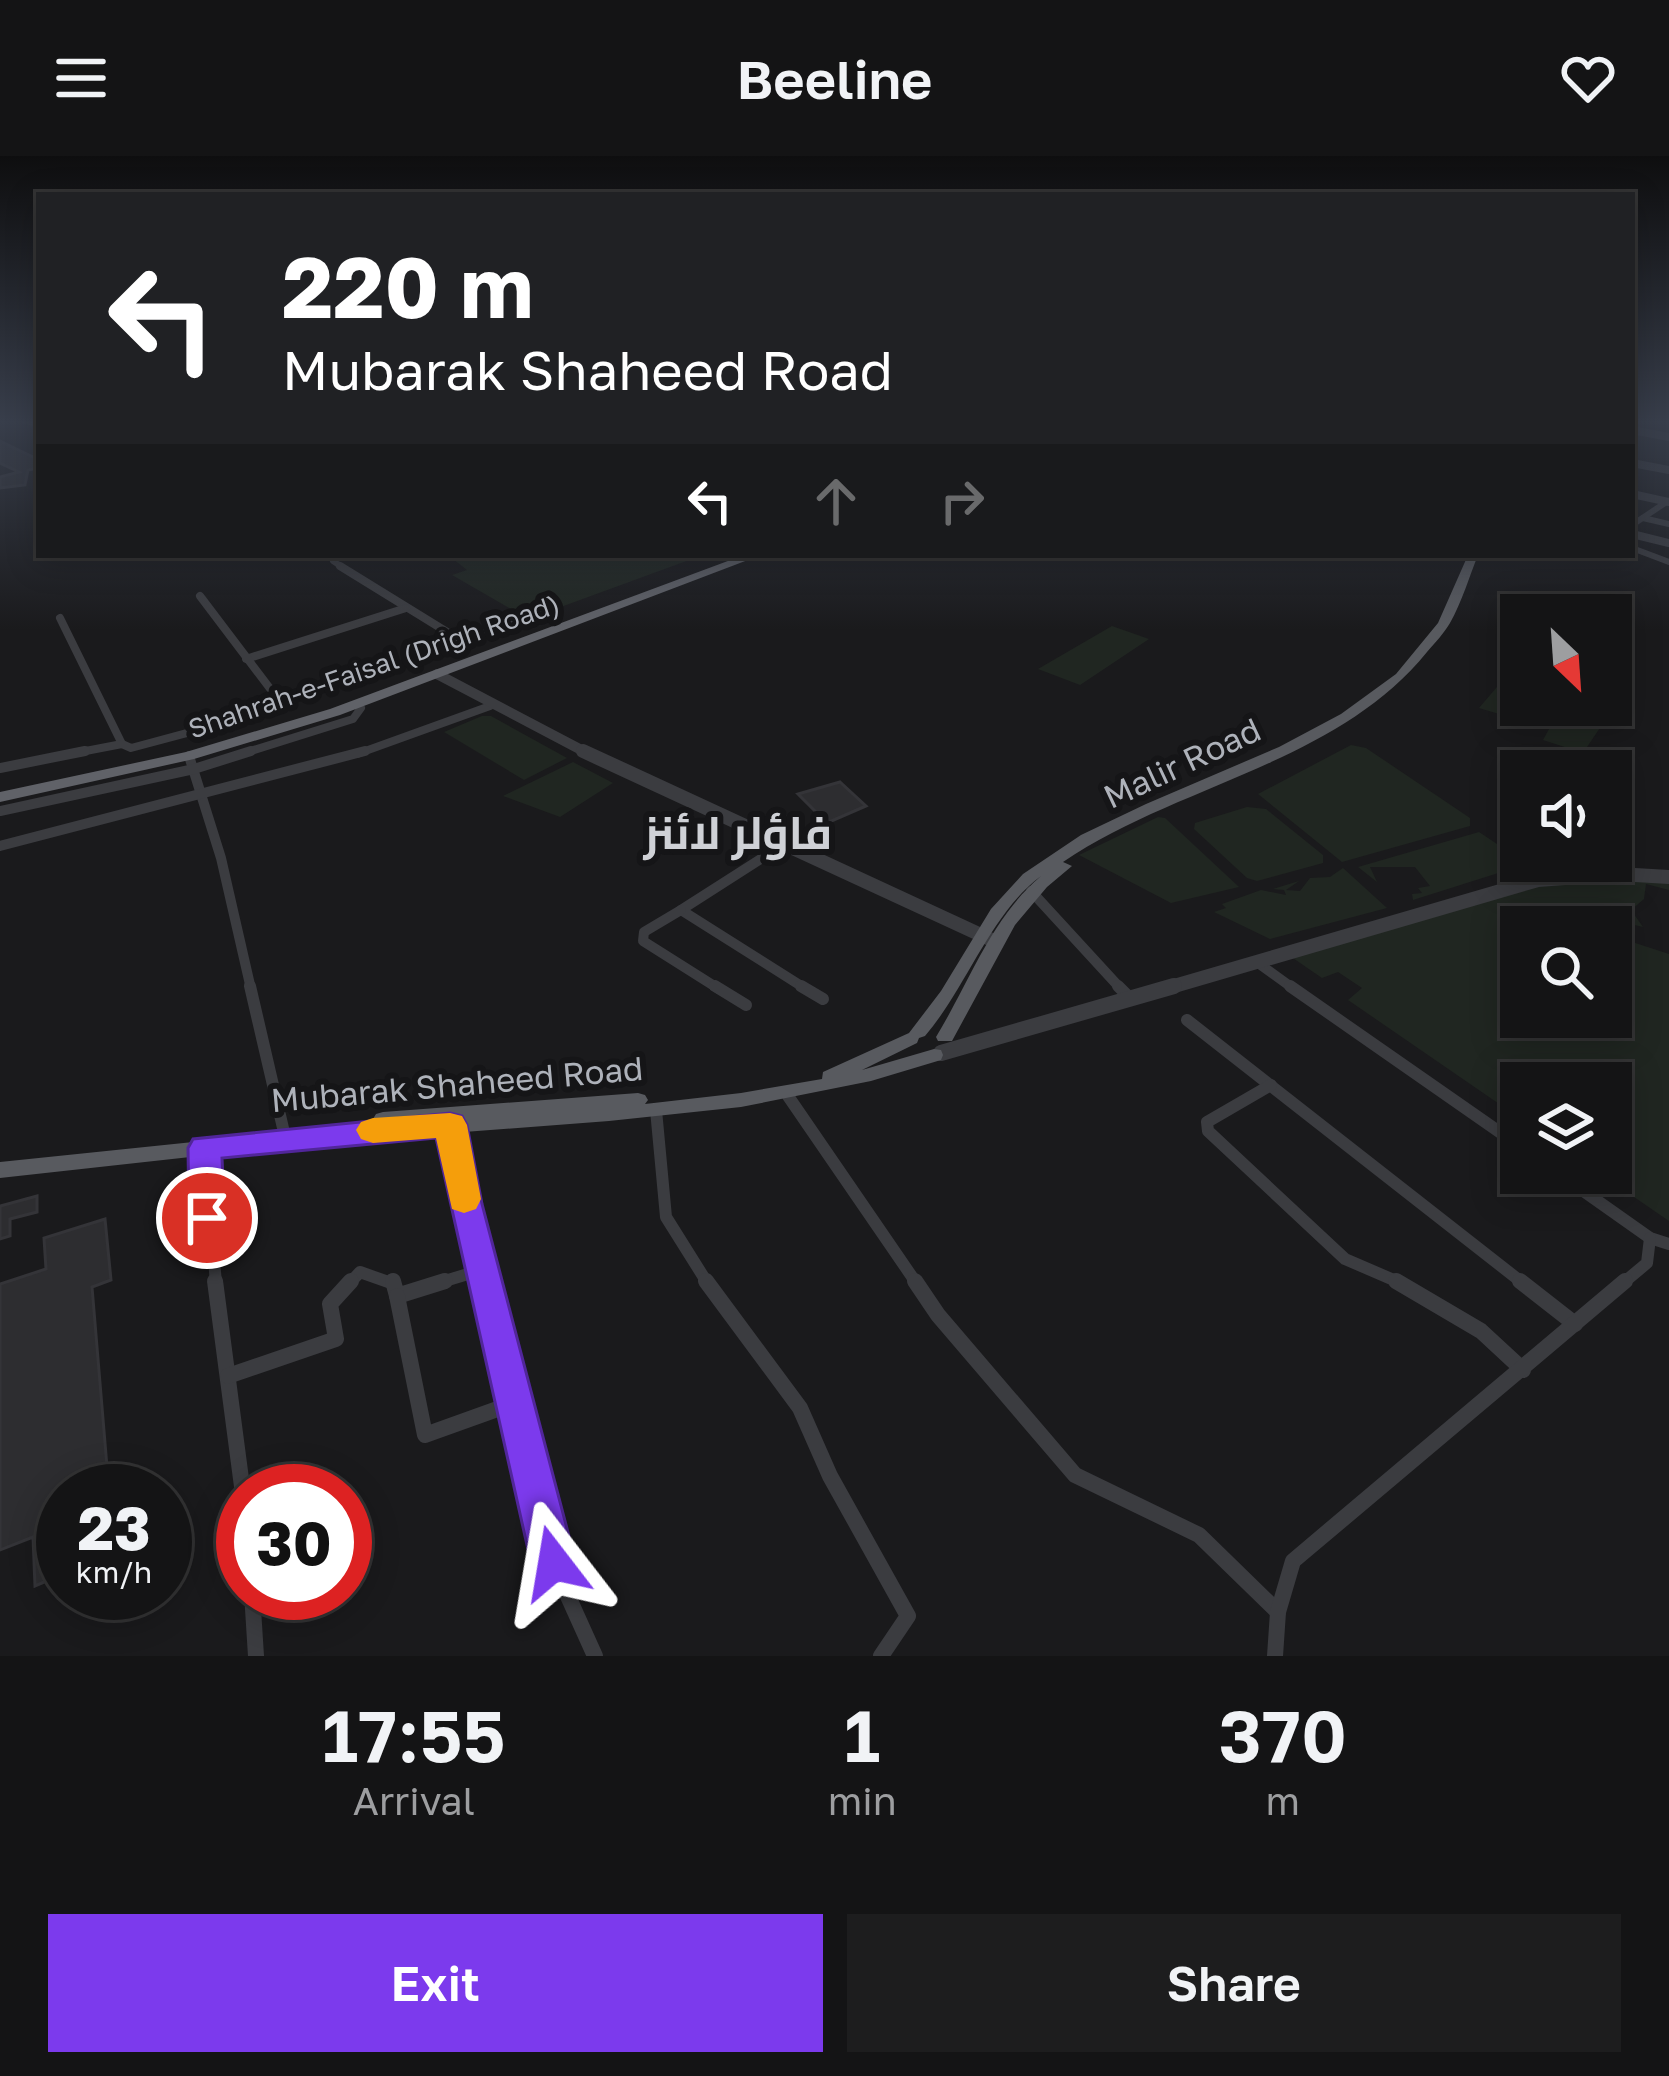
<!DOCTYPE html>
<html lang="en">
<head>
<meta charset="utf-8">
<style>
	body { margin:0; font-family:"Golos Text",Cairo,sans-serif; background:#1d1d1e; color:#f1f3f6; height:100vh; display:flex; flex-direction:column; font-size:45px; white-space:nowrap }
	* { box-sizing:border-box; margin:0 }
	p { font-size:39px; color:#9d9ea0 }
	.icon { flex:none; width:66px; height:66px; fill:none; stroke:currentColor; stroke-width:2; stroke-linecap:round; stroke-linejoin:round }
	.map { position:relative; height:1500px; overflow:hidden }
	.details { display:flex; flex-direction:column; background:#141415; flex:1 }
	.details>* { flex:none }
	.guide { position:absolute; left:36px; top:36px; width:1599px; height:366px; border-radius:0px; box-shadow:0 6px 30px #0003,0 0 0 3px #333334; background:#202124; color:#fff; overflow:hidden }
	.needle { width:78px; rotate:155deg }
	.controls { position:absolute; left:1500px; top:438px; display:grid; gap:24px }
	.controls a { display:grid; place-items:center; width:132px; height:132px; border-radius:0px; background:#141415; box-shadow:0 6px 30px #0003,0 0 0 3px #333334; font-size:60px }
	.speed { position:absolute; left:36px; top:1308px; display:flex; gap:24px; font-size:60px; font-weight:700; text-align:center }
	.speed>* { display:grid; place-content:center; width:156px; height:156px; border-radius:50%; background:#141415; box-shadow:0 6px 30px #0003,0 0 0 3px #333334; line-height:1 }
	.speed small { font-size:30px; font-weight:400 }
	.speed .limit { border:18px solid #d22; background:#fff; color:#111 }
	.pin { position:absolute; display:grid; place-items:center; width:102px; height:102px; color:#fff; margin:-51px; border:6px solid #fff; border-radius:50%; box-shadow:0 3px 12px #0007 }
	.me { position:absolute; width:132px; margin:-66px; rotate:346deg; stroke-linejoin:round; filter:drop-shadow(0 0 9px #0008) }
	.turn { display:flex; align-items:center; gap:42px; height:252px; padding:0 48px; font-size:54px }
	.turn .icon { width:156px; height:156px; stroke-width:2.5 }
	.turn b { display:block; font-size:84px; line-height:102px }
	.lanes { display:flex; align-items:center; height:114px; padding:0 48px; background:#0003; justify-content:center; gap:60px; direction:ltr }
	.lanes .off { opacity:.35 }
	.eta { display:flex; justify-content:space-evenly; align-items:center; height:204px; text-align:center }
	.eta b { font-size:72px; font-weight:600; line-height:84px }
	.primary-button { display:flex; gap:24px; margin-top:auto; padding:24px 48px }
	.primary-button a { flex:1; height:138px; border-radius:0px; background:#7c3aed; color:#fff; font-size:48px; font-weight:600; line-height:138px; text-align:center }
	.primary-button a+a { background:#1d1d1e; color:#f1f3f6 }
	header { display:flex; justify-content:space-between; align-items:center; height:156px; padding:0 48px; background:#141415; font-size:54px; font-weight:600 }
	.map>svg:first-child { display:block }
</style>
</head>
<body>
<header><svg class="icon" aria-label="menu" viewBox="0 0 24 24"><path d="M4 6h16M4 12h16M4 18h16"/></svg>Beeline<svg class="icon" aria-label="heart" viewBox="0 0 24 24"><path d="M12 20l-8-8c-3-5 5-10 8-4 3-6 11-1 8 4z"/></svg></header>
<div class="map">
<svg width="1669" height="1500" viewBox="0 0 1669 1500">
	<rect width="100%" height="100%" fill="#1a1a1c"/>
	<g fill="#202621">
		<polygon points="448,399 703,399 528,463 452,419 467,414"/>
		<polygon points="1112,470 1149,483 1080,529 1038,513"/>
		<polygon points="1508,518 1521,522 1521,549 1616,548 1583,597 1543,584 1549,573 1479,552"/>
		<polygon points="482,560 491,560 567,602 524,624 444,576"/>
		<polygon points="1351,589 1366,592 1470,662 1470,670 1342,706 1258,638"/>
		<polygon points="573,606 613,627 560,661 503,640"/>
		<polygon points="1247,651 1266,653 1323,699 1323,707 1257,725 1247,722 1194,673 1195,667"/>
		<polygon points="1158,661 1165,662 1239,731 1171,747 1079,699"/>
		<polygon points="1479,676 1527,708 1413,744 1412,738 1422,737 1418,732 1430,730 1415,711 1370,711 1377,726 1358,711"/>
		<polygon points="1343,712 1387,752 1270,783 1214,756 1226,752 1222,748 1261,734 1286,739 1284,734 1273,733 1299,725 1286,734 1300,735 1310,722 1330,721"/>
		<polygon points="1669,722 1669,734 1646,728 1644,743 1631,754 1643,771 1560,751 1560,762 1568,771 1521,771 1521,861 1611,861 1611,779 1669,798 1669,1065 1599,1017 1611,1017 1611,927 1521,927 1521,963 1348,844 1362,832 1338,816 1322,822 1287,798 1533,729"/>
	</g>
	<g fill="#2d2d30" stroke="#343438" stroke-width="3">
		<polygon points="0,285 39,304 39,312 28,314 25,329 0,332 0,321 19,316 0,307"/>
		<polygon points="840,626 866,650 827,667 798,638"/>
		<polygon points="37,1040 37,1056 10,1063 10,1080 0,1083 0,1050"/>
		<polygon points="105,1063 111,1124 92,1131 109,1335 63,1335 63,1418 35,1430 33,1381 0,1394 0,1128 46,1113 44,1082"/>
	</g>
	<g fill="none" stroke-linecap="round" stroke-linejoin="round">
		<g stroke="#3b3c40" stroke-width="6">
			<polyline points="1643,362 1669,368"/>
			<polyline points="1632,369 1668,345"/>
			<polyline points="1632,392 1669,406"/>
			<polyline points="333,405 345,413"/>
		</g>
		<g stroke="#3b3c40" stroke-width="8">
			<polyline points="340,410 460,484 518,463"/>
			<polyline points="60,462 122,588"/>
			<polyline points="246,503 406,452"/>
			<polyline points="70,598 122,588 131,592 284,551 200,440"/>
			<polyline points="241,598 353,563 361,552"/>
			<polyline points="357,598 490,550"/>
		</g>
		<g stroke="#3b3c40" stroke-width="10">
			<polyline points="189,600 221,702 251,833"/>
			<polyline points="0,612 85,595"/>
			<polyline points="0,655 194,613 251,595"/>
			<polyline points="784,688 681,754 806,833"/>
			<polyline points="0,690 365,595"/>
			<polyline points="1031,735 1121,833"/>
			<polyline points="681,754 644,776 643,785 719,833"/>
			<polyline points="1258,807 1294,833"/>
		</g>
		<g stroke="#3b3c40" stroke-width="12">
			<polyline points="250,830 283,972"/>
			<polyline points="715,830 746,849"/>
			<polyline points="801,830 823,843"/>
			<polyline points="1118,830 1130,842"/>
			<polyline points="1290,830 1521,991"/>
			<polyline points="1187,864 1524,1128"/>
			<polyline points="1271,929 1207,966 1208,975 1345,1103 1403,1128"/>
			<polyline points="788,940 917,1128"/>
			<polyline points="656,954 666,1061 708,1128"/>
			<polyline points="450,969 485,1128"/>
			<polyline points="205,992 216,1128"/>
			<polyline points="1558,1017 1650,1082 1669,1088"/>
			<polyline points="349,1128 360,1116 394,1128"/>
			<polyline points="435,1128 481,1114"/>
			<polyline points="1622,1128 1647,1107 1650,1082"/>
		</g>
		<g stroke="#3b3c40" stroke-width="16">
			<polyline points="215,1125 243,1338"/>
			<polyline points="393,1125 397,1140 445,1125"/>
			<polyline points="484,1125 553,1407 595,1500"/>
			<polyline points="706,1125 800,1252 830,1320 908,1460 881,1500"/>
			<polyline points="915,1125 938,1159 1075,1319 1199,1379 1278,1456"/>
			<polyline points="1396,1125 1481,1175 1523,1214"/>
			<polyline points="1520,1125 1575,1168"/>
			<polyline points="397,1140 425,1279 514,1247"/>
			<polyline points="228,1220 336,1183 330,1148 351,1125"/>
			<polyline points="252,1437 256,1500"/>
			<polyline points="1275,1500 1278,1456 1293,1405 1625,1125"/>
		</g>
		<g stroke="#3b3c40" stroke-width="8">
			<polyline points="1632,274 1669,281"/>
			<polyline points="1632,307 1669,314"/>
			<polyline points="1632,338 1669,346"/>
			<polyline points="1632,378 1669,387"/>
		</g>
		<polyline stroke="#3b3c40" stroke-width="10" points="437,518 589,598"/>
		<g stroke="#3b3c40" stroke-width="14">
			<polyline points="583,595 994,785"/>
			<polyline points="1164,833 1538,724 1618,718 1669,721"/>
		</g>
		<polyline stroke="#3b3c40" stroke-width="16" points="941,897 1174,830"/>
		<polygon fill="#4a4c50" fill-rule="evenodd" points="20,264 39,267 39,272 21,266"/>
		<path fill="#585a5f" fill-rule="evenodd" d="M1468,399H1478C1469,421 1462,446 1450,467C1444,477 1435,487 1427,496C1336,608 1178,628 1063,706L1072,710L1047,731L1015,769L952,885H938L936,881C969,827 991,762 1041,720C990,758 967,831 925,880L919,882L917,887L862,914L934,893L941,894L943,899L941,904L871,925L741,951L609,965L307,988L0,1022V1006L376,967L373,963L376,958L383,956L638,937L645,939L648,944L645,948L741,937L822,923L823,916L909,877L941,835L991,753L1023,718L1081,679L1146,648L1279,591L1341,558L1396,518L1438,467Z"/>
		<polygon fill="#606268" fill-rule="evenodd" points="744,399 761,399 340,559 194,603 0,646 0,636 186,596 330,553"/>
	</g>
	<linearGradient id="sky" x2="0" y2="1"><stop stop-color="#0e0e0f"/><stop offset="0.56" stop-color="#383e4b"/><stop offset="1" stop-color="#383e4b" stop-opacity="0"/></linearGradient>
	<rect width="1669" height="474" fill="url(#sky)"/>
	<polygon fill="#7c3aed" stroke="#51269a" stroke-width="3" points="450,957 462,960 467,969 482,1048 576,1407 569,1423 554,1429 538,1423 531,1407 436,982 222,1002 225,1062 220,1071 207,1076 194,1071 189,1062 188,992 193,983"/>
	<polygon fill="#f59e0b" points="450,957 462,960 467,969 481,1043 476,1053 464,1057 452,1053 436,982 373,987 361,983 356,974 361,966 373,962"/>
	<g text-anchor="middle" stroke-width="12" stroke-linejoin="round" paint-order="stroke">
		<g font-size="27" fill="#aeb2ba" stroke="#151517">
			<text transform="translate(374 511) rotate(-19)" y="9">Shahrah-e-Faisal (Drigh Road)</text>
		</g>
		<g font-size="33" fill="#aeb2ba" stroke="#151517">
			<text transform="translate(1182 607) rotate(-25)" y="12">Malir Road</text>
			<text transform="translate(457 928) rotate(-5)" y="12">Mubarak Shaheed Road</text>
		</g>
		<g font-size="45" font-weight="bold" fill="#cfd1d6" stroke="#151517">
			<text x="738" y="693">فاؤلر لائنز</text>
		</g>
	</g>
</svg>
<div class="controls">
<a><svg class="needle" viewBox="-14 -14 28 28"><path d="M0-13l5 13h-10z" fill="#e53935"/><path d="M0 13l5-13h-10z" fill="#9d9ea0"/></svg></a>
<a><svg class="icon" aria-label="sound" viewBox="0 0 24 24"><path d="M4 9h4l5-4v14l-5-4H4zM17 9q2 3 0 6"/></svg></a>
<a><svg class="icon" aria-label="search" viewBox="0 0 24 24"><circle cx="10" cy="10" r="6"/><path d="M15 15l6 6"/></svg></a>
<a><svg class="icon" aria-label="layers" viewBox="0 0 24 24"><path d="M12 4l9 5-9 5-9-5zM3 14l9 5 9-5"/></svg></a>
</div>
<div class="speed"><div>23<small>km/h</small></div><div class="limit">30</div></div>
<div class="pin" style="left:207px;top:1062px;background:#d93025"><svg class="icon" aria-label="arrive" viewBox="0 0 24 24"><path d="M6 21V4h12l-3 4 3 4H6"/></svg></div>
<svg class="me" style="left:554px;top:1407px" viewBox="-20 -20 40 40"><path d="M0-17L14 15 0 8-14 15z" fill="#7c3aed" stroke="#fff" stroke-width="4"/></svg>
<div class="guide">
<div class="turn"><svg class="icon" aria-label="left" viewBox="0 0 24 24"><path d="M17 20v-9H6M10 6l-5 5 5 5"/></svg><div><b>220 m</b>Mubarak Shaheed Road</div></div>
<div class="lanes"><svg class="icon" aria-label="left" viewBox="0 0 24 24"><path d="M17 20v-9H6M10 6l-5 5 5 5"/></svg><svg class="icon off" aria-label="ahead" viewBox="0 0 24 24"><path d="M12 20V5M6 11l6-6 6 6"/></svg><svg class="icon off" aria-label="right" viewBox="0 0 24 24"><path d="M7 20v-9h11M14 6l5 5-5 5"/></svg></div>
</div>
</div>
<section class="details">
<div class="eta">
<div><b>17:55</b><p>Arrival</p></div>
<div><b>1</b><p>min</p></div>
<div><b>370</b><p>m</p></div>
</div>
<div class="primary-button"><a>Exit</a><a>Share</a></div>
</section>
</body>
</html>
